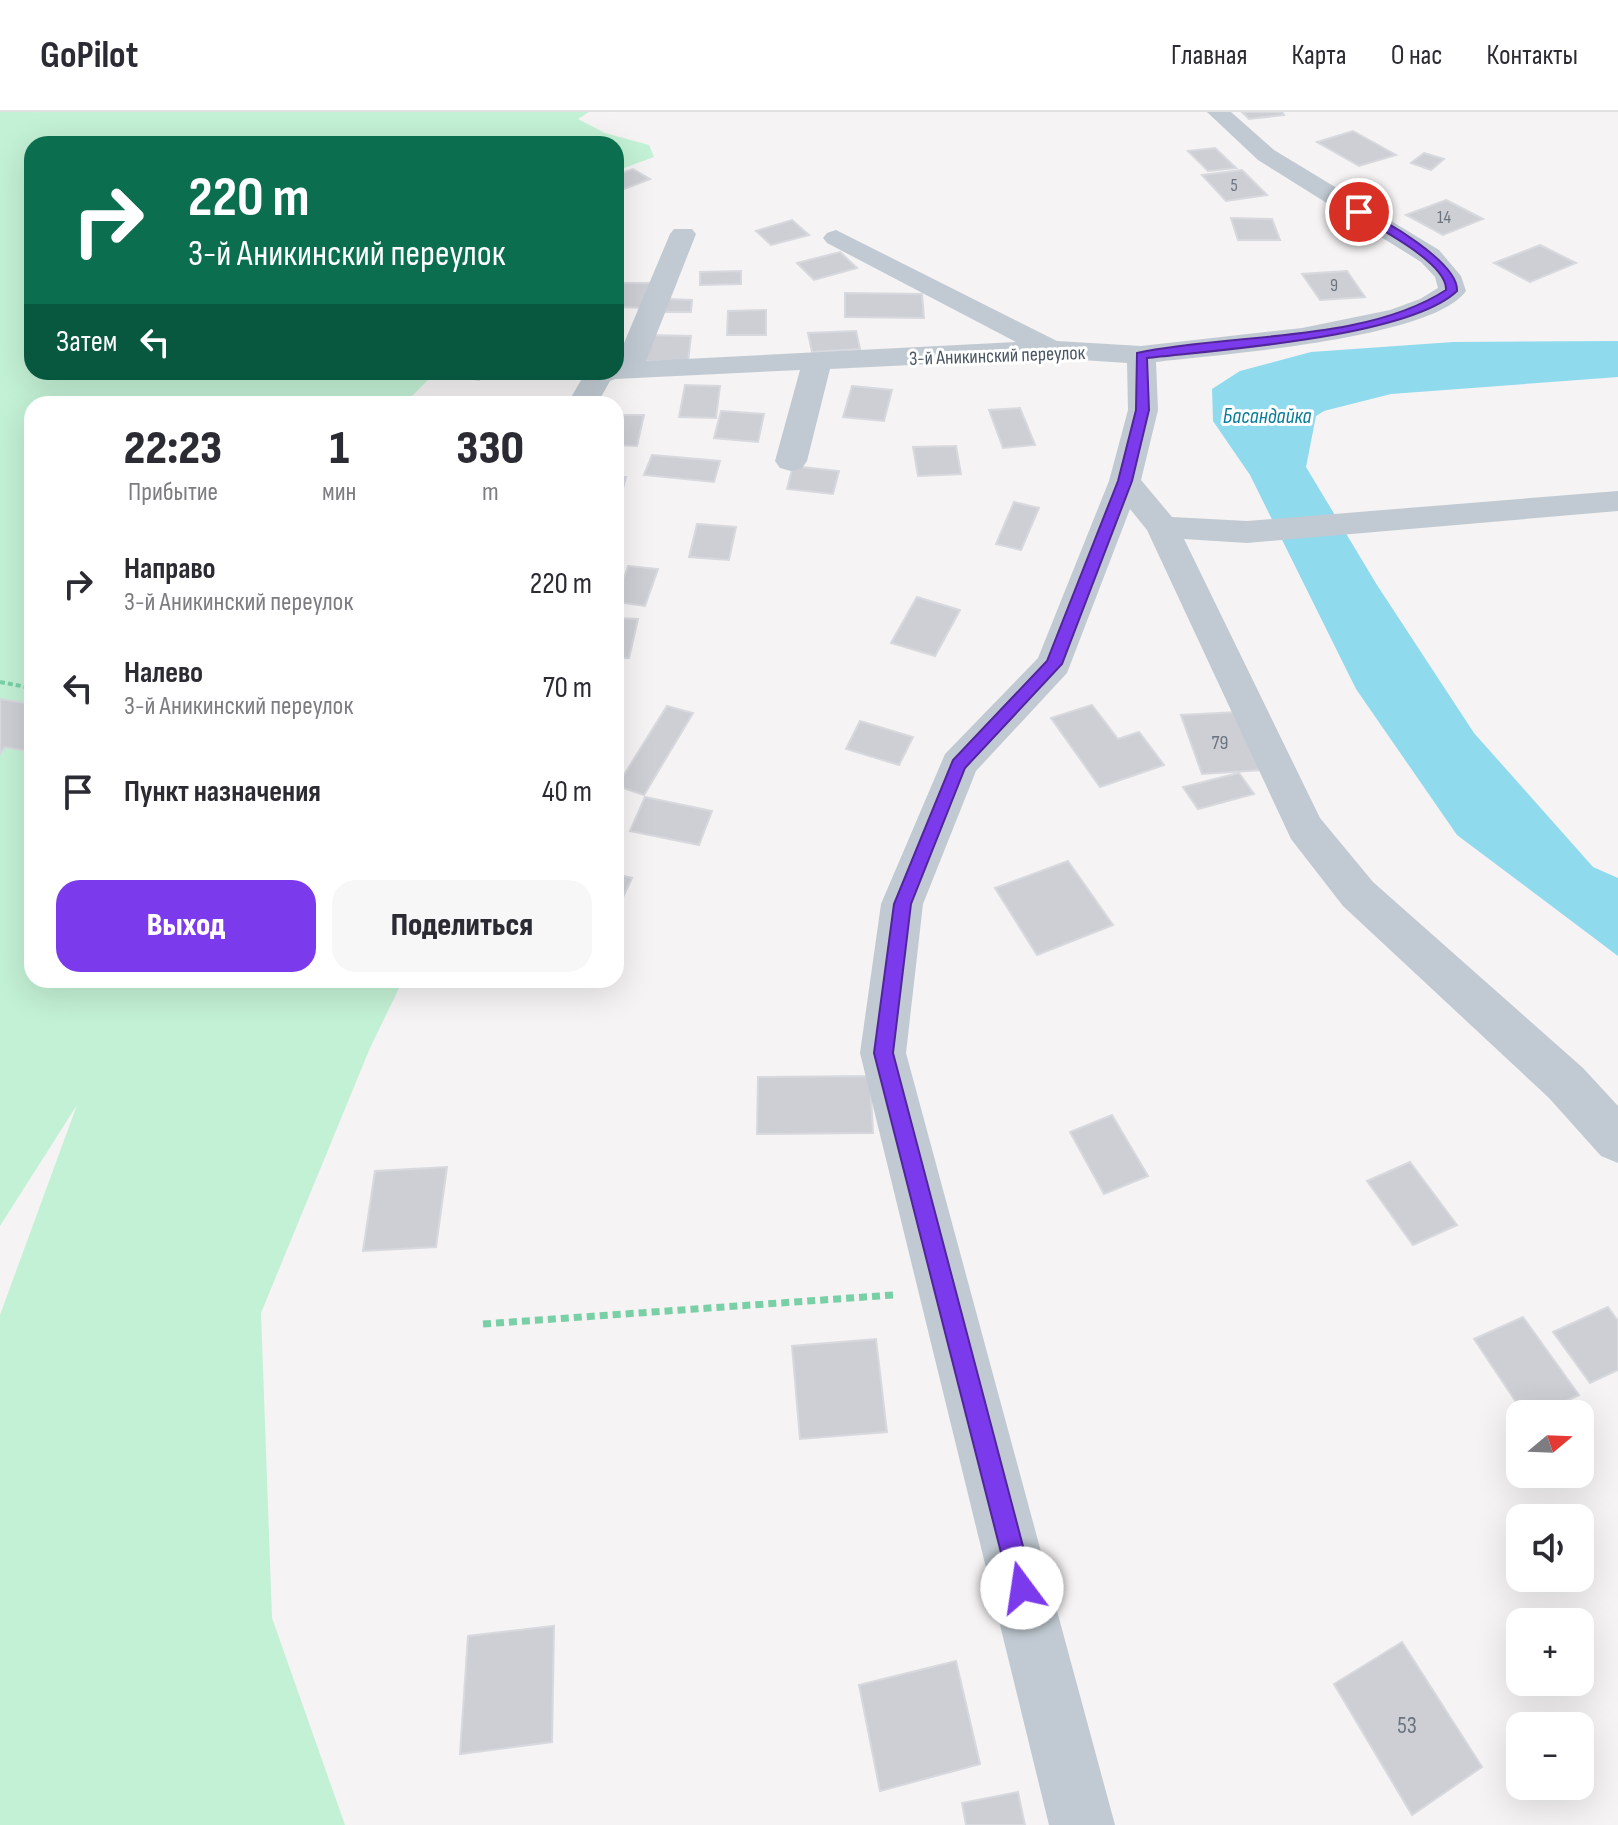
<!DOCTYPE html>
<html lang="ru">
<head>
<meta charset="utf-8">
<style>
	body { margin:0; font-family:"Sofia Sans Condensed",sans-serif; background:#f7f7f7; color:#2b2b33; height:100vh; display:flex; flex-direction:column; font-size:30px; white-space:nowrap }
	* { box-sizing:border-box; margin:0 }
	p { font-size:26px; color:#7c7c81 }
	.icon { flex:none; width:44px; height:44px; fill:none; stroke:currentColor; stroke-width:2; stroke-linecap:round; stroke-linejoin:round }
	.map { position:relative; flex:1; overflow:hidden }
	.sheet { position:absolute; left:24px; top:284px; width:600px; height:592px; display:flex; flex-direction:column; background:#fff; border-radius:24px; box-shadow:0 8px 32px #0002 }
	.sheet>* { flex:none }
	.banner { position:absolute; left:24px; top:24px; width:600px; height:244px; border-radius:24px; box-shadow:0 8px 32px #0002; background:#0b6e4f; color:#fff; overflow:hidden }
	.needle { width:52px; rotate:71deg }
	.buttons { position:absolute; left:1506px; top:1288px; display:grid; gap:16px }
	.buttons a { display:grid; place-items:center; width:88px; height:88px; border-radius:16px; background:#fff; box-shadow:0 8px 32px #0002; font-size:40px }
	.pin { position:absolute; display:grid; place-items:center; width:68px; height:68px; color:#fff; margin:-34px; border:4px solid #fff; border-radius:50%; box-shadow:0 2px 8px #0007 }
	.me { position:absolute; width:88px; margin:-44px; rotate:346deg; stroke-linejoin:round; filter:drop-shadow(0 0 6px #0008) }
	.turn { display:flex; align-items:center; gap:28px; height:168px; padding:0 32px; font-size:36px }
	.turn .icon { width:104px; height:104px; stroke-width:2.5 }
	.turn b { display:block; font-size:56px; line-height:68px }
	.then { display:flex; align-items:center; height:76px; padding:0 32px; background:#0003; gap:16px; font-size:30px }
	.eta { display:flex; justify-content:space-evenly; align-items:center; height:136px; text-align:center }
	.eta b { font-size:48px; font-weight:800; line-height:56px }
	.button { display:flex; gap:16px; margin-top:auto; padding:16px 32px }
	.button a { flex:1; height:92px; border-radius:24px; background:#7c3aed; color:#fff; font-size:32px; font-weight:800; line-height:92px; text-align:center }
	.button a+a { background:#f7f7f7; color:#2b2b33 }
	ul { padding:0; list-style:none }
	li { display:flex; align-items:center; gap:24px; height:104px; padding:0 32px }
	li div { flex:1 }
	li b { display:block; font-size:30px }
	li em { font-style:normal }
	header { display:flex; align-items:center; gap:48px; box-sizing:border-box; height:112px; padding:0 40px; background:#fff; border-bottom:2px solid #e1e1e2 }
	header strong { font-size:38px }
	nav { display:flex; gap:44px; margin-inline-start:auto; font-size:28px }
	.map>svg:first-child { display:block }
</style>
</head>
<body>
<header>
<strong>GoPilot</strong>
<nav><a>Главная</a><a>Карта</a><a>О нас</a><a>Контакты</a></nav>
</header>
<div class="map">
<svg width="1618" height="1713" viewBox="0 0 1618 1713">
	<rect width="100%" height="100%" fill="#f5f3f3"/>
	<polygon fill="#c3f1d5" points="0,0 589,0 578,7 605,21 649,33 654,45 616,59 616,32 32,32 32,260 436,260 404,292 32,292 32,868 403,868 370,936 261,1201 272,1506 345,1713 0,1713 0,1203 77,993 0,1114"/>
	<polygon fill="#90daee" points="1618,229 1618,252 1459,253 1365,273 1316,304 1306,355 1377,473 1474,621 1593,755 1618,766 1618,844 1457,723 1356,577 1250,363 1213,309 1212,277 1240,259 1311,240 1453,230"/>
	<g fill="none" stroke-linecap="round" stroke-linejoin="round">
		<polygon fill="#90daee" fill-rule="evenodd" points="1618,229 1618,265 1391,282 1300,305 1278,299 1268,286 1278,273 1390,244"/>
	</g>
	<g fill="#cdcfd5" stroke="#d7d9de" stroke-width="2">
		<polygon points="1242,0 1282,0 1284,3 1249,7"/>
		<polygon points="1353,19 1396,43 1359,54 1317,30"/>
		<polygon points="1215,36 1236,56 1208,59 1188,39"/>
		<polygon points="1424,41 1444,47 1431,58 1411,51"/>
		<polygon points="633,57 650,67 616,80 616,63"/>
		<polygon points="1242,58 1267,83 1226,89 1202,63"/>
		<polygon points="1446,88 1483,107 1443,123 1406,103"/>
		<polygon points="1231,106 1272,107 1280,128 1238,128"/>
		<polygon points="792,108 809,123 771,133 756,119"/>
		<polygon points="1540,133 1576,151 1530,170 1494,151"/>
		<polygon points="840,140 857,156 814,168 797,151"/>
		<polygon points="741,159 741,172 700,173 700,160"/>
		<polygon points="1347,159 1365,185 1320,188 1302,162"/>
		<polygon points="621,171 653,171 649,196 616,195"/>
		<polygon points="845,181 922,182 924,206 845,205"/>
		<polygon points="667,187 692,188 691,200 665,200"/>
		<polygon points="766,198 766,223 727,223 728,199"/>
		<polygon points="856,219 860,237 812,240 808,221"/>
		<polygon points="649,223 691,224 688,250 645,249"/>
		<polygon points="430,260 485,260 479,268"/>
		<polygon points="685,273 720,274 716,306 679,305"/>
		<polygon points="852,274 892,278 884,309 843,305"/>
		<polygon points="1020,296 1035,333 1003,336 989,298"/>
		<polygon points="721,299 764,302 758,330 714,326"/>
		<polygon points="616,303 644,303 637,334 616,333"/>
		<polygon points="956,334 961,362 918,364 913,335"/>
		<polygon points="652,343 720,349 714,370 644,363"/>
		<polygon points="793,354 839,359 833,382 787,377"/>
		<polygon points="616,365 626,365 619,391 616,391"/>
		<polygon points="1014,390 1039,396 1021,438 996,432"/>
		<polygon points="697,412 736,415 729,448 689,445"/>
		<polygon points="628,454 658,457 645,494 616,490"/>
		<polygon points="917,485 960,498 935,544 891,531"/>
		<polygon points="616,506 638,507 629,546 616,546"/>
		<polygon points="0,587 32,592 32,640 5,635 0,642"/>
		<polygon points="1092,593 1118,627 1139,620 1164,653 1100,675 1051,606"/>
		<polygon points="667,594 693,601 644,683 617,674"/>
		<polygon points="1238,600 1261,658 1202,662 1181,603"/>
		<polygon points="860,609 913,625 899,653 846,637"/>
		<polygon points="1239,661 1254,682 1198,697 1183,675"/>
		<polygon points="645,685 712,699 699,733 630,719"/>
		<polygon points="1068,749 1113,813 1037,843 995,776"/>
		<polygon points="616,762 632,766 616,800"/>
		<polygon points="870,964 873,1021 757,1022 758,965"/>
		<polygon points="1112,1003 1148,1064 1104,1082 1070,1020"/>
		<polygon points="1410,1050 1457,1113 1413,1133 1367,1069"/>
		<polygon points="447,1055 436,1135 363,1139 375,1059"/>
		<polygon points="1608,1195 1618,1209 1618,1258 1590,1271 1553,1220"/>
		<polygon points="1523,1205 1579,1283 1538,1302 1524,1302 1474,1227"/>
		<polygon points="876,1227 887,1320 800,1327 792,1234"/>
		<polygon points="554,1514 552,1630 460,1642 468,1524"/>
		<polygon points="1402,1530 1482,1655 1412,1703 1334,1572"/>
		<polygon points="956,1549 980,1652 880,1679 859,1573"/>
		<polygon points="1018,1680 1025,1713 966,1713 962,1691"/>
	</g>
	<g fill="none" stroke-linecap="round" stroke-linejoin="round">
		<polyline stroke="#7ad0a6" stroke-width="4" stroke-dasharray="5 3" stroke-linecap="butt" points="0,570 32,576"/>
		<polyline stroke="#7ad0a6" stroke-width="7" stroke-dasharray="8 5" stroke-linecap="butt" points="483,1212 893,1183"/>
		<path fill="#c1cad2" fill-rule="evenodd" d="M1207,0H1231L1274,38L1439,138L1461,164L1466,179C1432,227 1217,243 1156,250L1158,298L1141,368L1172,405L1247,409L1618,379V399L1247,431L1184,427L1320,706L1373,770L1583,956L1618,994V1051L1601,1044L1549,986L1343,794L1291,727L1147,418L1130,397L1067,561L976,659L923,792L906,941L1115,1713H1049L860,941L881,792L945,642L1038,546L1109,369L1128,298L1127,251L1052,246L830,257L807,349L802,356L791,359L780,356L775,349L800,258L615,267L610,269L597,292H567L586,260H616V250L670,122L674,117H692L696,122L646,249L1016,230L827,131L823,126L827,121L836,118L1057,229L1141,234L1302,216L1390,198L1420,187L1438,176L1435,165L1421,150L1258,48Z"/>
	</g>
	<path fill="#7c3aed" stroke="#51269a" stroke-width="2" d="M1359,97C1383,106 1459,151 1457,179C1409,225 1217,238 1147,246L1149,298L1132,369L1062,552L965,656L911,792L893,941L1034,1476L1031,1484L1022,1488L1013,1484L1010,1476L874,941L894,792L953,648L1047,549L1118,369L1136,298L1137,241C1231,221 1364,231 1446,178C1448,151 1376,115 1355,102V98Z"/>
	<g text-anchor="middle" stroke-width="6" stroke-linejoin="round" paint-order="stroke">
		<g font-size="18" fill="#6b747e">
			<text x="1234" y="79">5</text>
			<text x="1444" y="111">14</text>
			<text x="1334" y="179">9</text>
		</g>
		<g font-size="20" fill="#4a5661" stroke="#fff">
			<text transform="translate(997 243) rotate(-2)" y="7">3-й Аникинский переулок</text>
		</g>
		<g font-size="20" fill="#6b747e">
			<text x="1220" y="637">79</text>
		</g>
		<g font-size="22" font-style="italic" fill="#0c7c9b" stroke="#fff">
			<text x="1267" y="311">Басандайка</text>
		</g>
		<g font-size="24" fill="#6b747e">
			<text x="1407" y="1621">53</text>
		</g>
	</g>
</svg>
<div class="buttons">
<a><svg class="needle" viewBox="-14 -14 28 28"><path d="M0-13l5 13h-10z" fill="#e53935"/><path d="M0 13l5-13h-10z" fill="#7c7c81"/></svg></a>
<a><svg class="icon" aria-label="sound" viewBox="0 0 24 24"><path d="M4 9h4l5-4v14l-5-4H4zM17 9q2 3 0 6"/></svg></a>
<a>+</a>
<a>−</a>
</div>
<div class="pin" style="left:1359px;top:100px;background:#d93025"><svg class="icon" aria-label="arrive" viewBox="0 0 24 24"><path d="M6 21V4h12l-3 4 3 4H6"/></svg></div>
<svg class="me" style="left:1022px;top:1476px" viewBox="-20 -20 40 40"><circle r="19" fill="#fff"/><path d="M0-13L10 11 0 6-10 11z" fill="#7c3aed"/></svg>
<div class="banner">
<div class="turn"><svg class="icon" aria-label="right" viewBox="0 0 24 24"><path d="M7 20v-9h11M14 6l5 5-5 5"/></svg><div><b>220 m</b>3-й Аникинский переулок</div></div>
<div class="then">Затем<svg class="icon" aria-label="left" viewBox="0 0 24 24"><path d="M17 20v-9H6M10 6l-5 5 5 5"/></svg></div>
</div>
<section class="sheet">
<div class="eta">
<div><b>22:23</b><p>Прибытие</p></div>
<div><b>1</b><p>мин</p></div>
<div><b>330</b><p>m</p></div>
</div>
<ul>
<li><svg class="icon" aria-label="right" viewBox="0 0 24 24"><path d="M7 20v-9h11M14 6l5 5-5 5"/></svg><div><b>Направо</b><p>3-й Аникинский переулок</p></div><em>220 m</em></li>
<li><svg class="icon" aria-label="left" viewBox="0 0 24 24"><path d="M17 20v-9H6M10 6l-5 5 5 5"/></svg><div><b>Налево</b><p>3-й Аникинский переулок</p></div><em>70 m</em></li>
<li><svg class="icon" aria-label="arrive" viewBox="0 0 24 24"><path d="M6 21V4h12l-3 4 3 4H6"/></svg><div><b>Пункт назначения</b></div><em>40 m</em></li>
</ul>
<div class="button"><a>Выход</a><a>Поделиться</a></div>
</section>
</div>
</body>
</html>
